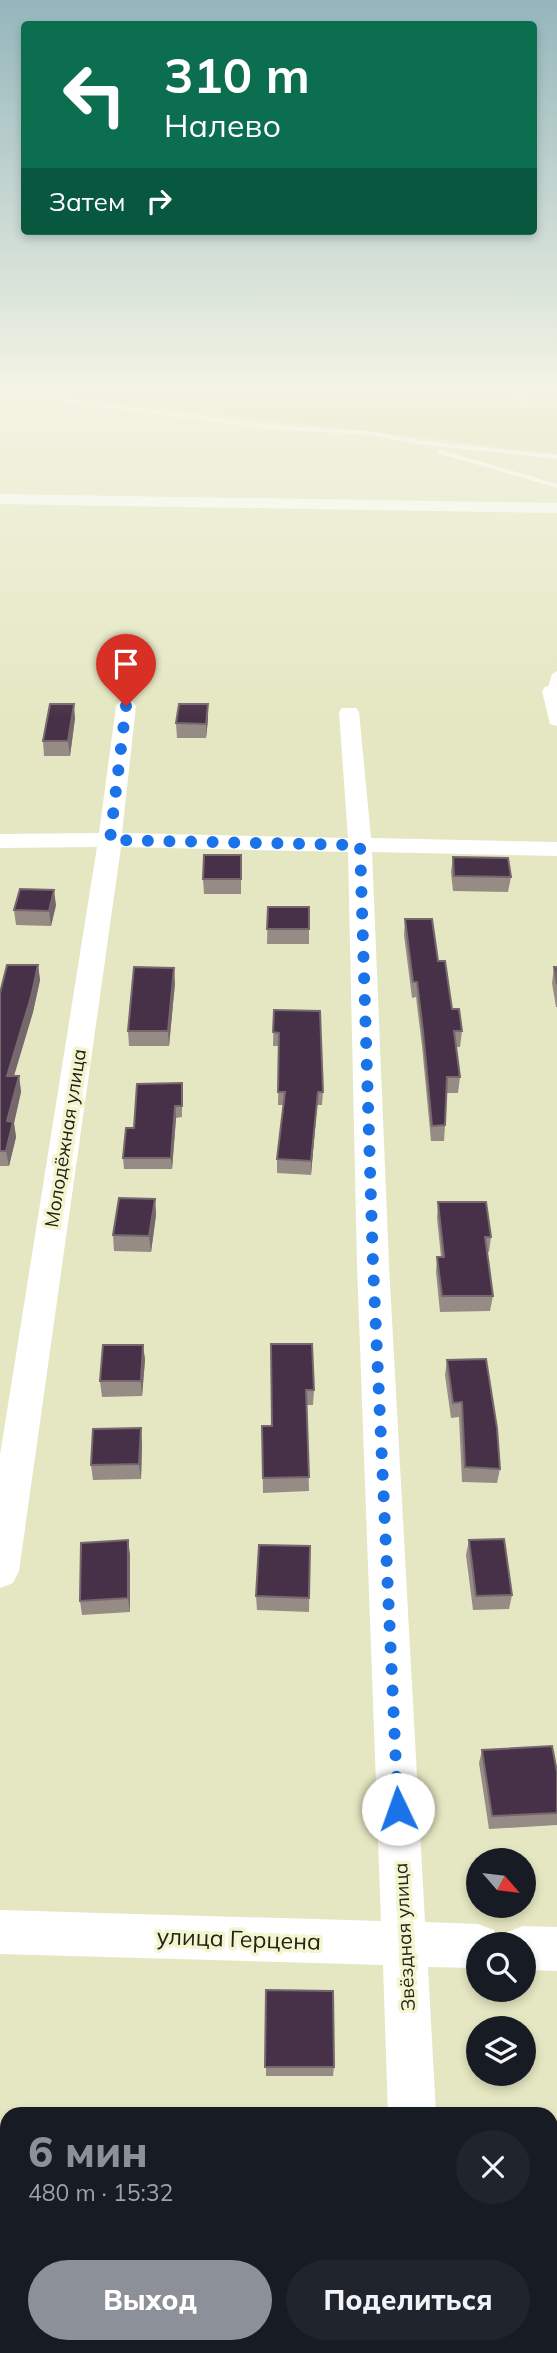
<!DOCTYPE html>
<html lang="ru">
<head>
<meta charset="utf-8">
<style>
	body { margin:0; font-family:Mulish,sans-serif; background:#20242c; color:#f1f3f6; height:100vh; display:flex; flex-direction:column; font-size:26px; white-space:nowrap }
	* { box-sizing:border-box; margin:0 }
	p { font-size:23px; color:#9ea1a6 }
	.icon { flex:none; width:38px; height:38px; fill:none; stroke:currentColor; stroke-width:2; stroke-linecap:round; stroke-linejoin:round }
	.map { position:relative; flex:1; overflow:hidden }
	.panel { position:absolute; left:0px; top:2107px; width:558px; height:247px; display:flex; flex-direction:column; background:#171b24; border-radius:21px 21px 0 0; box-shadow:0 4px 10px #0003 }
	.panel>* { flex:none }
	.banner { position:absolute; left:21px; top:21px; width:516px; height:214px; border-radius:7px; box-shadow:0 4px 10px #0003; background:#0b6e4f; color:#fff; overflow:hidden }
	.needle { width:46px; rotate:118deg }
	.buttons { position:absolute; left:466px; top:1848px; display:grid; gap:14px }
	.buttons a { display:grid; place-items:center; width:70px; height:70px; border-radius:50%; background:#171b24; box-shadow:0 4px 10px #0003; font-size:35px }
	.pin { position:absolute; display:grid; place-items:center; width:60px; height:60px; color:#fff; margin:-72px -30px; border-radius:50% 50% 50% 0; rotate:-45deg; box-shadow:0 0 7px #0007 }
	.pin .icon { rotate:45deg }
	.me { position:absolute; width:77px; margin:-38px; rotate:357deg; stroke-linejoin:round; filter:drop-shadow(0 0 5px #0008) }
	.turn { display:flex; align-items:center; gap:24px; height:147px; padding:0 28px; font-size:32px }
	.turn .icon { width:91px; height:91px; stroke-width:2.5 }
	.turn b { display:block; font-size:49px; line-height:60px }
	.then { display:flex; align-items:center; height:66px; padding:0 28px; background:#0003; gap:14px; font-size:26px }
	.round { display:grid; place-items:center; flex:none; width:74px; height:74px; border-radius:37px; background:#20242c }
	.headline { display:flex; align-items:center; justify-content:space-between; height:119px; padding:0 28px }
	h1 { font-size:42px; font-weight:800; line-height:52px; color:#8c9099 }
	.action { display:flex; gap:14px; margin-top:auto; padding:14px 28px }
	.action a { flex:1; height:80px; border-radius:42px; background:#8c9099; color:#fff; font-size:28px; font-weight:800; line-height:80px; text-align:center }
	.action a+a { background:#20242c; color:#f1f3f6 }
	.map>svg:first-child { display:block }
</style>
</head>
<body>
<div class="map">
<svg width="557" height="2353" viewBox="0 0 557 2353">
	<rect width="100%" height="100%" fill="#e5e7c2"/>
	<polygon fill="#d7dba1" points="557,388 557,453 0,389 0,388"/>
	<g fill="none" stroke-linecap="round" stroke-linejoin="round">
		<g fill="#fff" fill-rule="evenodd">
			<polygon points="516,388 523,388 526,407 519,405"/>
			<polygon points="0,390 271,425 370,431 416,440 557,455 557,459 416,444 370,435 271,429 0,394"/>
			<polygon points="438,449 557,484 557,488 438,453"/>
			<polygon points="557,671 557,691 549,693 547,691 552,674"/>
		</g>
		<g fill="#fff" fill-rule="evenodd">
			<polygon points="0,494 557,503 557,513 0,504"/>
			<polygon points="552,685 557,686 557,726 550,724 542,691 545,687"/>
			<polygon points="126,700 133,702 136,706 122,833 348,838 339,712 342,708 356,708 359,712 371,838 557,842 557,856 372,852 389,1265 425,1922 478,1924 494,1930 499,1944 478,1944 478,1968 428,1967 436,2114 388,2114 383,1965 0,1954 0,1910 381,1921 357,1265 348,852 121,847 19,1571 13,1583 0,1588 0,1455 97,847 0,848 0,834 99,833 116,706 119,702"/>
			<polygon points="523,1926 557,1927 557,1971 523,1970 523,1944 502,1944 507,1932"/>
			<rect x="398" y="2347" width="52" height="6"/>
		</g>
	</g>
	<g fill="#968c85">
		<polygon points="208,704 208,719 206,738 177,738 176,723"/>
		<polygon points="75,718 70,756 44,756 43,741"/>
		<polygon points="241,855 241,894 204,894 203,879"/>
		<polygon points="453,857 511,877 508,892 453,891 451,872"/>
		<polygon points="56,905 51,926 16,925 14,910"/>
		<polygon points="268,907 309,907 309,944 267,944"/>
		<polygon points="405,919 438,961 452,1009 462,1031 460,1047 456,1047 460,1077 458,1093 447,1093 444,1141 431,1141 422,1046 416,997 412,998 404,935"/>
		<polygon points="38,965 40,980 33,1012 14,1076 19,1076 21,1092 14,1123 16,1137 9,1166 0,1166 0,993"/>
		<polygon points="554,967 557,967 557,1007 556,1007 552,983"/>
		<polygon points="175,983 169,1046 129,1046 128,1031"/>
		<polygon points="274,1010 323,1092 322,1105 317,1105 311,1175 277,1173 277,1159 283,1105 278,1105 279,1046 273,1046"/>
		<polygon points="182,1083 182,1117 176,1118 172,1169 124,1169 123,1158 134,1128"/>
		<polygon points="155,1199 156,1215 151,1252 114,1251 113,1235"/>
		<polygon points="438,1202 491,1237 489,1252 487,1252 493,1296 490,1311 440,1312 436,1272 437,1257 441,1257 437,1218"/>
		<polygon points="271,1344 314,1390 313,1405 307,1405 309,1491 263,1493 262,1426 272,1426"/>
		<polygon points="143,1345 145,1360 142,1396 102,1397 100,1381"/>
		<polygon points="447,1360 500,1469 497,1483 462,1482 459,1417 451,1418 445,1375"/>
		<polygon points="142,1443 141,1479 93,1480 91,1465"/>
		<polygon points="469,1540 512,1595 509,1609 473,1610 466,1555"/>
		<polygon points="310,1546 309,1612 257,1610 256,1596"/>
		<polygon points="130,1554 130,1612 82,1615 80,1601"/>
		<polygon points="482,1750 557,1772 557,1825 489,1829 479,1763"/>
		<polygon points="266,1990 334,2067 333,2076 266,2076"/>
		<rect x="0" y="2161" width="7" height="151"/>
		<polygon points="551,2168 557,2169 557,2263 551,2262"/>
	</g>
	<g fill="#76686d">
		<polygon points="74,704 75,718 70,756 68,741"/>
		<polygon points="208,704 208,719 206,738 206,724"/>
		<polygon points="54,890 56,905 51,926 49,911"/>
		<polygon points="38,965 40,980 33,1012 9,1092 7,1076"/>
		<polygon points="174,968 175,983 169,1046 168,1031"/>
		<polygon points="19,1076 21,1092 14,1123 16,1137 9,1166 6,1151 7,1121"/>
		<polygon points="318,1092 317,1105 311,1175 311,1161"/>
		<polygon points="175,1106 176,1118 172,1169 171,1158"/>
		<polygon points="155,1199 156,1215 151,1252 149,1236"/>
		<polygon points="143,1345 145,1360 142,1396 141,1381"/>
		<polygon points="141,1428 142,1443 141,1479 139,1464"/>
		<polygon points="128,1540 130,1554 130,1612 128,1598"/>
	</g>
	<g fill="#473148" stroke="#76686d" stroke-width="2">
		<polygon points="50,704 74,704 68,741 43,741"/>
		<polygon points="179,704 208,704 206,724 176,723"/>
		<polygon points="204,855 241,855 241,879 203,879"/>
		<polygon points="453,857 508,858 511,877 454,876"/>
		<polygon points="20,889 54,890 49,911 14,910"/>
		<polygon points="268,907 309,907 309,929 267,929"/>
		<polygon points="405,919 432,919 438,961 445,961 452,1009 459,1009 462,1031 454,1031 460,1077 447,1077 445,1125 432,1126 423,1031 417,982 413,982"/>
		<polygon points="7,965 38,965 31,997 7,1076 19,1076 7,1121 13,1122 6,1151 0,1151 0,993"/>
		<polygon points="134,967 174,968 168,1031 128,1031"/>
		<polygon points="554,967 557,967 557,984"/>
		<polygon points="274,1010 320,1011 323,1092 318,1092 311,1161 277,1159 285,1092 278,1092 279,1033 273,1032"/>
		<polygon points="182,1083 182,1106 175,1106 171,1158 123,1158 126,1128 134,1128 137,1084"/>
		<polygon points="119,1198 155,1199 149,1236 113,1235"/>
		<polygon points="438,1202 486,1202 491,1237 485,1237 493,1296 442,1296 437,1257 444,1257"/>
		<polygon points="271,1344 312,1344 314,1390 306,1390 309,1477 263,1478 262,1426 272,1426"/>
		<polygon points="103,1345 143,1345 141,1381 100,1381"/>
		<polygon points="486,1359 497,1428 500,1469 465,1467 462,1402 453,1403 447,1360"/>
		<polygon points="141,1428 139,1464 91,1465 93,1429"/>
		<polygon points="504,1539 512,1595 476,1596 469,1540"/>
		<polygon points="128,1540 128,1598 80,1601 81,1543"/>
		<polygon points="259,1545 310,1546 309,1598 256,1596"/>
		<polygon points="552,1746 557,1772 557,1813 492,1816 482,1750"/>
		<polygon points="266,1990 333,1991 334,2067 265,2067"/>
		<rect x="0" y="2161" width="7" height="145"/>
		<polygon points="551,2168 557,2169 557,2256 551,2255"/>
	</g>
	<linearGradient id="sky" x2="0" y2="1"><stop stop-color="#94b6bc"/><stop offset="0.54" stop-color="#f3f4e4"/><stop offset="1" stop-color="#f3f4e4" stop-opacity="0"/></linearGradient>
	<rect width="557" height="718" fill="url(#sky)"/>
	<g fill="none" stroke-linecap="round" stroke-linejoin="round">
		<polyline stroke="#1a73e8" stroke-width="12" stroke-dasharray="0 21.6" points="126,706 110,840 360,845 373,1265 398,1809"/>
	</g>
	<g text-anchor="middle" stroke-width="7" stroke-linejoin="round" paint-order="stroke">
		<g font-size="19" fill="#222315" stroke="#f2f5cf">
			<text transform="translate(65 1138) rotate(-81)" y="7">Молодёжная улица</text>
			<text transform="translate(404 1937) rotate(-93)" y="7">Звёздная улица</text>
		</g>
		<g font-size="23" fill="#222315" stroke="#f2f5cf">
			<text transform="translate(239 1939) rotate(2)" y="8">улица Герцена</text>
		</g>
	</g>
</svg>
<div class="buttons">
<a><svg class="needle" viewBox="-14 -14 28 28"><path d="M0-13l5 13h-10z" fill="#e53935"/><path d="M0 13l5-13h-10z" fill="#9ea1a6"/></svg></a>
<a><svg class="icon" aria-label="search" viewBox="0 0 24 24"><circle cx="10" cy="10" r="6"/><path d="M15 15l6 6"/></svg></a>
<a><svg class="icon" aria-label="layers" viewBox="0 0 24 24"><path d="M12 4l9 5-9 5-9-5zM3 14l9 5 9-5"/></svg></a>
</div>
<div class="pin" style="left:126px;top:706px;background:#d93025"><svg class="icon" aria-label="arrive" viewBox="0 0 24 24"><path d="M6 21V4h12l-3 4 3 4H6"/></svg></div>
<svg class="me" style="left:398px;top:1809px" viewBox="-20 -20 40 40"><circle r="19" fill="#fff"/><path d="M0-13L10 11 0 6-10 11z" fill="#1a73e8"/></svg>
<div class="banner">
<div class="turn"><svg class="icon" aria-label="left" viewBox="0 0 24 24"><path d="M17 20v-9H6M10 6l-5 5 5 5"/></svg><div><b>310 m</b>Налево</div></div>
<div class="then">Затем<svg class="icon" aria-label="right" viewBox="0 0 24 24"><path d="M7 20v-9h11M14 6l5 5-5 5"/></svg></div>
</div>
<section class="panel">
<div class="headline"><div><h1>6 мин</h1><p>480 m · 15:32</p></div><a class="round"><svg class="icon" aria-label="close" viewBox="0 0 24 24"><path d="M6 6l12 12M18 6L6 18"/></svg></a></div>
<div class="action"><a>Выход</a><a>Поделиться</a></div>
</section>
</div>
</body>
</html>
